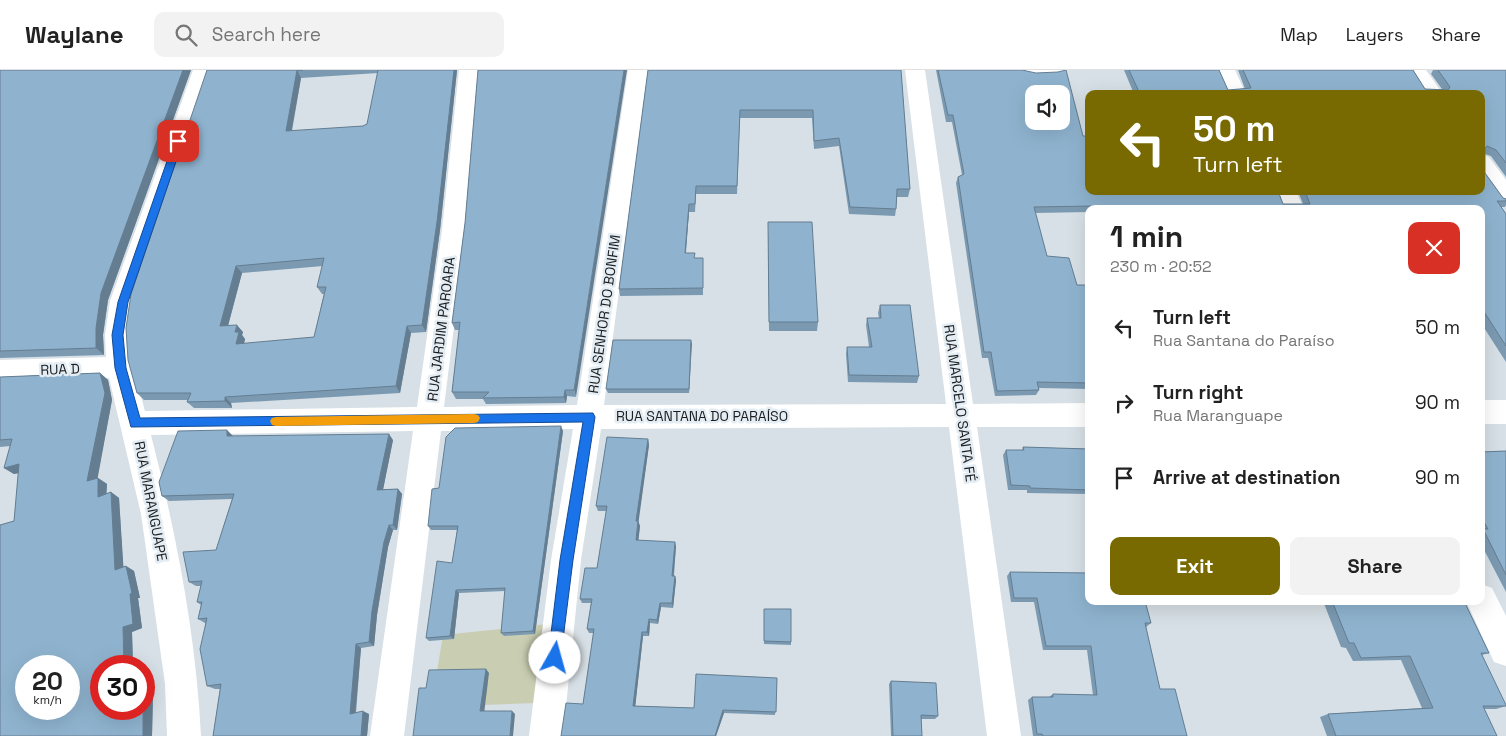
<!DOCTYPE html>
<html lang="en">
<head>
<meta charset="utf-8">
<style>
	body { margin:0; font-family:"Space Grotesk",sans-serif; background:#f2f2f2; color:#222; height:100vh; display:flex; flex-direction:column; font-size:19px; white-space:nowrap }
	* { box-sizing:border-box; margin:0 }
	p { font-size:16px; color:#767676 }
	.icon { flex:none; width:28px; height:28px; fill:none; stroke:currentColor; stroke-width:2; stroke-linecap:round; stroke-linejoin:round }
	.map { position:relative; flex:1; overflow:hidden }
	.side { position:absolute; left:1085px; top:135px; width:400px; height:400px; display:flex; flex-direction:column; background:#fff; border-radius:10px; box-shadow:0 5px 20px #0002 }
	.side>* { flex:none }
	.top-card { position:absolute; left:1085px; top:20px; width:400px; height:105px; border-radius:10px; box-shadow:0 5px 20px #0002; background:#786a01; color:#fff; overflow:hidden }
	.fabs { position:absolute; left:1025px; top:15px; display:grid; gap:10px }
	.fabs a { display:grid; place-items:center; width:45px; height:45px; border-radius:10px; background:#fff; box-shadow:0 5px 20px #0002; font-size:25px }
	.speed { position:absolute; left:15px; top:585px; display:flex; gap:10px; font-size:25px; font-weight:700; text-align:center }
	.speed>* { display:grid; place-content:center; width:65px; height:65px; border-radius:50%; background:#fff; box-shadow:0 5px 20px #0002; line-height:1 }
	.speed small { font-size:12px; font-weight:400 }
	.speed .limit { border:8px solid #d22; background:#fff; color:#111 }
	.pin { position:absolute; display:grid; place-items:center; width:42px; height:42px; color:#fff; margin:-21px; border-radius:10px; box-shadow:0 2px 8px #0006 }
	.me { position:absolute; width:55px; margin:-28px; rotate:7deg; stroke-linejoin:round; filter:drop-shadow(0 0 4px #0008) }
	.turn { display:flex; align-items:center; gap:18px; height:105px; padding:0 25px; font-size:22px }
	.turn .icon { width:65px; height:65px; stroke-width:2.5 }
	.turn b { display:block; font-size:35px; line-height:42px }
	.round { display:grid; place-items:center; flex:none; width:52px; height:52px; border-radius:10px; background:#f2f2f2 }
	.overview { display:flex; align-items:center; justify-content:space-between; height:85px; padding:0 25px }
	h1 { font-size:30px; font-weight:700; line-height:38px }
	.button { display:flex; gap:10px; margin-top:auto; padding:10px 25px }
	.button a { flex:1; height:58px; border-radius:10px; background:#786a01; color:#fff; font-size:20px; font-weight:700; line-height:58px; text-align:center }
	.button a+a { background:#f2f2f2; color:#222 }
	ul { padding:0; list-style:none }
	li { display:flex; align-items:center; gap:15px; height:75px; padding:0 25px }
	li div { flex:1 }
	li b { display:block; font-size:19px }
	li em { font-style:normal }
	header { display:flex; align-items:center; gap:30px; box-sizing:border-box; height:70px; padding:0 25px; background:#fff; border-bottom:1px solid #e0e0e0 }
	header strong { font-size:24px }
	nav { display:flex; gap:28px; margin-inline-start:auto; font-size:18px }
	.search { width:350px; height:45px; background:#f2f2f2; display:flex; align-items:center; gap:12px; box-sizing:border-box; padding:0 18px; border-radius:10px; color:#767676; font-size:19px }
	.map>svg:first-child { display:block }
</style>
</head>
<body>
<header>
<strong>Waylane</strong>
<div class="search"><svg class="icon" aria-label="search" viewBox="0 0 24 24"><circle cx="10" cy="10" r="6"/><path d="M15 15l6 6"/></svg>Search here</div>
<nav><a>Map</a><a>Layers</a><a>Share</a></nav>
</header>
<div class="map">
<svg width="1506" height="666" viewBox="0 0 1506 666">
	<rect width="100%" height="100%" fill="#d7e0e6"/>
	<polygon fill="#c9ceb2" points="548,554 535,633 431,637 443,565"/>
	<g fill="none" stroke-linecap="round" stroke-linejoin="round">
		<g fill="#fff" fill-rule="evenodd">
			<path d="M193,0H213L136,231L131,265L133,297L145,341L417,337L442,160L459,0H479L466,160L444,337L577,335L628,0H648L604,335L946,334L905,0H925L973,334L1089,333V357H977L1021,666H987L949,357L601,359L581,490L563,666H529L551,490L573,359L441,361L404,666H370L413,361L151,365C176,463 196,564 201,666H167L165,614L141,444L109,308L0,312V290L106,287L105,265L110,231Z"/>
			<path d="M1015,0H1064V1L1061,6C1048,9 1031,8 1018,4Z"/>
			<polygon points="1215,0 1235,0 1246,24 1225,24"/>
			<polygon points="1406,0 1426,0 1443,24 1422,24"/>
			<polygon points="1481,84 1489,87 1506,110 1506,135 1498,133 1481,109"/>
			<polygon points="1273,121 1296,121 1304,139 1280,139"/>
			<rect x="1481" y="330" width="25" height="24"/>
			<polygon points="1481,514 1492,518 1506,546 1506,596 1494,592 1466,531 1481,531"/>
		</g>
	</g>
	<g fill="#7b9ab2" fill-rule="evenodd">
		<polygon points="0,0 191,0 108,230 103,265 104,285 0,288"/>
		<path d="M207,0H457L440,160L426,262L411,263L400,323L231,333L232,338H194L187,332L188,330H144L137,323ZM378,3L367,54L363,56L292,61L301,8ZM323,196L317,217L322,224H324L314,267L244,274L245,269L242,265L243,262L228,256L242,203Z"/>
		<polygon points="478,0 576,327 567,326 566,333 486,334 483,329 456,329 452,322 459,260 455,260 452,253 465,153"/>
		<polygon points="648,0 901,0 910,119 908,127 897,127 896,139 895,146 849,144 839,76 814,79 812,48 740,48 737,124 696,124 695,142 689,142 686,183 695,188 703,196 703,225 620,226 619,219"/>
		<polygon points="936,0 1022,0 1083,66 1283,134 1303,134 1298,121 1481,121 1481,24 1134,24 1124,0 1219,0 1228,20 1245,19 1238,0 1413,0 1425,19 1442,19 1431,4 1433,0 1506,0 1506,107 1491,86 1485,84 1485,103 1503,128 1506,129 1506,135 1505,137 1501,137 1506,144 1506,292 1481,253 1481,139 1089,139 1089,142 1035,143 1047,186 1077,215 1089,215 1089,319 1039,318 1039,320 1036,325 995,326 988,288 982,288 956,113 958,107 962,105 952,52 946,52"/>
		<polygon points="768,162 818,252 817,261 769,261"/>
		<polygon points="880,235 919,306 917,313 848,312 846,284 847,277 869,277 866,255 867,248 879,248 878,243"/>
		<polygon points="691,270 689,323 608,323 606,319"/>
		<path d="M100,303L108,310L112,330L97,408H98L107,414L106,424L111,422L119,428L123,497L126,496L134,501L140,528H138L142,558L132,562L133,596H101V639H144V618L153,622L152,666H0V455L14,451L19,403L14,404L4,398L10,376L0,377V307ZM26,596H69V639H26Z"/>
		<polygon points="563,361 535,564 504,566 501,563 505,521 459,523 454,569 429,571 426,568 452,493 457,460 431,460 428,456 439,418"/>
		<polygon points="233,366 393,370 383,419 398,419 402,424 397,460 393,460 388,477 377,545 374,576 361,578 356,643 369,644 367,666 213,666 220,619 215,619 207,616 205,553 198,549 201,535 197,532 201,516 196,516 189,512 216,480 232,429 169,431 162,426"/>
		<polygon points="648,369 649,375 638,451 640,456 638,470 676,476 674,506 675,506 676,510 673,538 661,537 658,554 650,553 649,566 643,566 635,636 694,638 777,608 775,645 724,643 716,666 561,666 583,634 594,563 589,563 587,559 591,533 582,533 580,529 597,498 607,441 598,441 596,436"/>
		<polygon points="1023,377 1089,379 1089,424 1027,423 1027,420 1008,420 1003,385 1006,380 1022,380"/>
		<polygon points="1506,381 1506,522 1481,474 1481,382"/>
		<polygon points="1010,502 1089,531 1149,531 1148,533 1145,533 1151,553 1146,557 1160,619 1187,666 1033,666 1028,630 1032,627 1049,627 1053,624 1093,625 1087,580 1043,580 1034,532 1011,532 1007,506"/>
		<polygon points="1323,531 1464,531 1489,583 1482,585 1506,636 1496,639 1484,639 1497,666 1327,666 1320,647 1328,644 1422,638 1401,590 1353,591 1346,578 1341,577"/>
		<polygon points="764,539 791,572 791,575 764,574"/>
		<polygon points="891,611 938,646 935,649 921,649 922,666 891,666 889,614"/>
	</g>
	<g fill="#647d91">
		<polygon points="183,0 191,0 108,230 103,265 104,285 96,278 96,258 101,223"/>
		<polygon points="297,0 301,8 290,69 286,61"/>
		<polygon points="454,0 457,0 440,160 426,262 422,255"/>
		<polygon points="624,0 627,0 576,327 574,320"/>
		<polygon points="689,134 689,142 685,190 685,183"/>
		<polygon points="236,196 242,203 226,263 220,256"/>
		<polygon points="237,255 243,262 242,265 245,269 242,281 236,274 235,262"/>
		<polygon points="407,256 411,263 400,323 396,316"/>
		<polygon points="691,270 692,274 689,323 689,319"/>
		<polygon points="100,303 108,310 112,330 96,417 87,411"/>
		<polygon points="565,320 567,326 566,333 564,327"/>
		<polygon points="225,327 231,333 232,338 225,331"/>
		<polygon points="561,356 563,361 535,564 533,561"/>
		<polygon points="227,360 233,366 233,372 227,366"/>
		<polygon points="389,364 393,370 382,425 377,420"/>
		<polygon points="648,369 649,375 638,456 636,451"/>
		<polygon points="19,394 28,401 14,404 4,398"/>
		<polygon points="98,408 107,414 106,432 98,427"/>
		<polygon points="398,419 402,424 397,460 393,455"/>
		<polygon points="111,422 119,428 124,505 115,500"/>
		<polygon points="638,451 640,456 638,474 636,470"/>
		<polygon points="389,455 393,460 388,477 377,545 374,576 369,572 372,541 384,472"/>
		<polygon points="675,472 676,476 673,510 672,506"/>
		<polygon points="126,496 134,501 140,528 138,528 142,558 132,562 133,596 124,596 123,557"/>
		<polygon points="675,506 676,510 673,538 672,533"/>
		<polygon points="456,520 459,523 454,569 450,566"/>
		<polygon points="660,533 661,537 658,554 657,550"/>
		<polygon points="649,549 650,553 649,566 647,562"/>
		<polygon points="642,562 643,566 635,639 633,636"/>
		<polygon points="356,574 361,578 355,647 350,644"/>
		<polygon points="486,599 489,603 484,644 480,641"/>
		<polygon points="144,618 153,622 152,666 143,666"/>
		<polygon points="723,640 724,643 716,666 715,666"/>
		<polygon points="363,641 369,644 367,666 361,666"/>
		<polygon points="512,641 515,644 513,666 510,666"/>
	</g>
	<g fill="#8fb3cf" stroke="#647d91" fill-rule="evenodd">
		<polygon points="0,0 183,0 101,223 96,258 96,278 0,281"/>
		<path d="M207,0H303H297L286,61L363,56L367,54L378,0H454L437,152L422,255L407,256L396,316L225,327V331L187,332L191,323H137L128,290L126,258L131,224ZM324,188L317,217H326L314,267L236,274L239,262H235L237,255L220,256L236,196Z"/>
		<polygon points="478,0 624,0 574,320 565,320 564,327 483,328 489,322 452,322 460,252 452,253 465,153"/>
		<polygon points="648,0 901,0 910,119 897,119 896,139 850,137 839,68 814,71 813,40 740,40 737,116 696,116 695,134 689,134 685,183 695,183 694,188 703,188 703,218 619,219"/>
		<path d="M938,0H1022L1036,3L1058,2L1066,0L1083,66H1089V121H1278L1283,134H1310L1305,121H1481V24H1140L1129,0H1219L1228,20L1251,18L1243,0H1413L1425,19L1448,20L1450,17L1438,0H1506V93L1496,80L1487,76L1485,78V103L1503,128L1506,129V131H1497L1506,144V276L1481,237V139H1094V136L1034,137L1047,186L1069,188L1077,215H1089V313L1037,312L1039,320L997,321L991,282H984L958,107L964,104L953,45H948ZM1034,24H1061V51H1034Z"/>
		<polygon points="768,152 812,152 818,252 769,252"/>
		<polygon points="880,235 910,235 919,306 849,305 847,277 872,277 867,248 881,248"/>
		<polygon points="613,270 691,270 689,319 606,319"/>
		<path d="M100,303L105,323L87,411L98,408V427L111,422L115,500L126,496L132,523L130,524L133,554L123,557L124,596H101V639H143V666H0V455L14,451L19,394L4,398L12,369L0,370V307ZM26,596H69V639H26Z"/>
		<polygon points="561,356 533,561 501,563 505,518 456,520 450,566 426,568 437,491 452,493 458,456 428,456 432,419 439,418 446,367 455,358"/>
		<polygon points="227,360 227,366 389,364 377,420 398,419 393,455 389,455 384,472 372,541 369,572 356,574 350,644 363,641 361,666 213,666 221,614 207,616 200,579 207,548 198,549 202,532 197,532 202,511 189,512 183,482 216,480 234,424 162,426 159,412 178,361"/>
		<polygon points="607,367 648,369 636,451 638,451 636,470 675,472 672,506 675,506 672,533 660,533 657,550 649,549 647,562 642,562 633,636 694,638 696,604 777,608 776,642 723,640 715,666 561,666 566,633 583,634 594,559 587,559 592,529 580,529 585,498 597,498 607,436 596,436"/>
		<polygon points="1023,377 1089,379 1089,420 1030,418 1030,416 1011,415 1006,380 1024,380"/>
		<polygon points="1506,381 1506,505 1483,459 1488,459 1481,447 1481,382"/>
		<polygon points="1010,502 1089,503 1089,531 1145,531 1151,553 1145,553 1160,619 1175,619 1187,666 1043,666 1042,664 1037,664 1032,627 1053,627 1053,624 1097,625 1091,576 1046,576 1037,528 1014,528"/>
		<polygon points="1332,531 1464,531 1489,583 1481,583 1506,635 1506,636 1483,636 1497,666 1336,666 1328,644 1433,638 1410,586 1361,588 1354,573 1349,573"/>
		<polygon points="764,539 791,539 791,572 764,571"/>
		<polygon points="486,599 480,641 512,641 510,666 413,666 419,618 426,618 429,600"/>
		<polygon points="891,611 936,613 938,646 921,645 922,666 893,666"/>
	</g>
	<polygon fill="#1a73e8" stroke="#114b97" points="178,68 183,71 128,232 123,265 126,298 140,348 593,343 595,347 573,490 560,593 555,595 550,593 548,588 560,490 583,352 131,357 115,298 112,265 118,232 174,71"/>
	<polygon fill="#f59e0b" points="474,344 478,345 480,348 478,352 474,353 276,356 272,355 270,351 272,348 276,347"/>
	<g text-anchor="middle" stroke-width="5" stroke-linejoin="round" paint-order="stroke">
		<g font-size="14" fill="#1b1e21" stroke="#e4edf3">
			<text transform="translate(604 244) rotate(-82)" y="5">RUA SENHOR DO BONFIM</text>
			<text transform="translate(441 259) rotate(-83)" y="5">RUA JARDIM PAROARA</text>
			<text transform="translate(60 299) rotate(-2)" y="5">RUA D</text>
			<text transform="translate(960 333) rotate(82)" y="5">RUA MARCELO SANTA FÉ</text>
			<text x="702" y="351">RUA SANTANA DO PARAÍSO</text>
			<text transform="translate(151 431) rotate(79)" y="5">RUA MARANGUAPE</text>
		</g>
	</g>
</svg>
<div class="fabs">
<a><svg class="icon" aria-label="sound" viewBox="0 0 24 24"><path d="M4 9h4l5-4v14l-5-4H4zM17 9q2 3 0 6"/></svg></a>
</div>
<div class="speed"><div>20<small>km/h</small></div><div class="limit">30</div></div>
<div class="pin" style="left:178px;top:71px;background:#d93025"><svg class="icon" aria-label="arrive" viewBox="0 0 24 24"><path d="M6 21V4h12l-3 4 3 4H6"/></svg></div>
<svg class="me" style="left:555px;top:588px" viewBox="-20 -20 40 40"><circle r="19" fill="#fff"/><path d="M0-13L10 11 0 6-10 11z" fill="#1a73e8"/></svg>
<div class="top-card">
<div class="turn"><svg class="icon" aria-label="left" viewBox="0 0 24 24"><path d="M17 20v-9H6M10 6l-5 5 5 5"/></svg><div><b>50 m</b>Turn left</div></div>
</div>
<section class="side">
<div class="overview"><div><h1>1 min</h1><p>230 m · 20:52</p></div><a class="round" style="background:#d93025;color:#fff"><svg class="icon" aria-label="close" viewBox="0 0 24 24"><path d="M6 6l12 12M18 6L6 18"/></svg></a></div>
<ul>
<li><svg class="icon" aria-label="left" viewBox="0 0 24 24"><path d="M17 20v-9H6M10 6l-5 5 5 5"/></svg><div><b>Turn left</b><p>Rua Santana do Paraíso</p></div><em>50 m</em></li>
<li><svg class="icon" aria-label="right" viewBox="0 0 24 24"><path d="M7 20v-9h11M14 6l5 5-5 5"/></svg><div><b>Turn right</b><p>Rua Maranguape</p></div><em>90 m</em></li>
<li><svg class="icon" aria-label="arrive" viewBox="0 0 24 24"><path d="M6 21V4h12l-3 4 3 4H6"/></svg><div><b>Arrive at destination</b></div><em>90 m</em></li>
</ul>
<div class="button"><a>Exit</a><a>Share</a></div>
</section>
</div>
</body>
</html>
